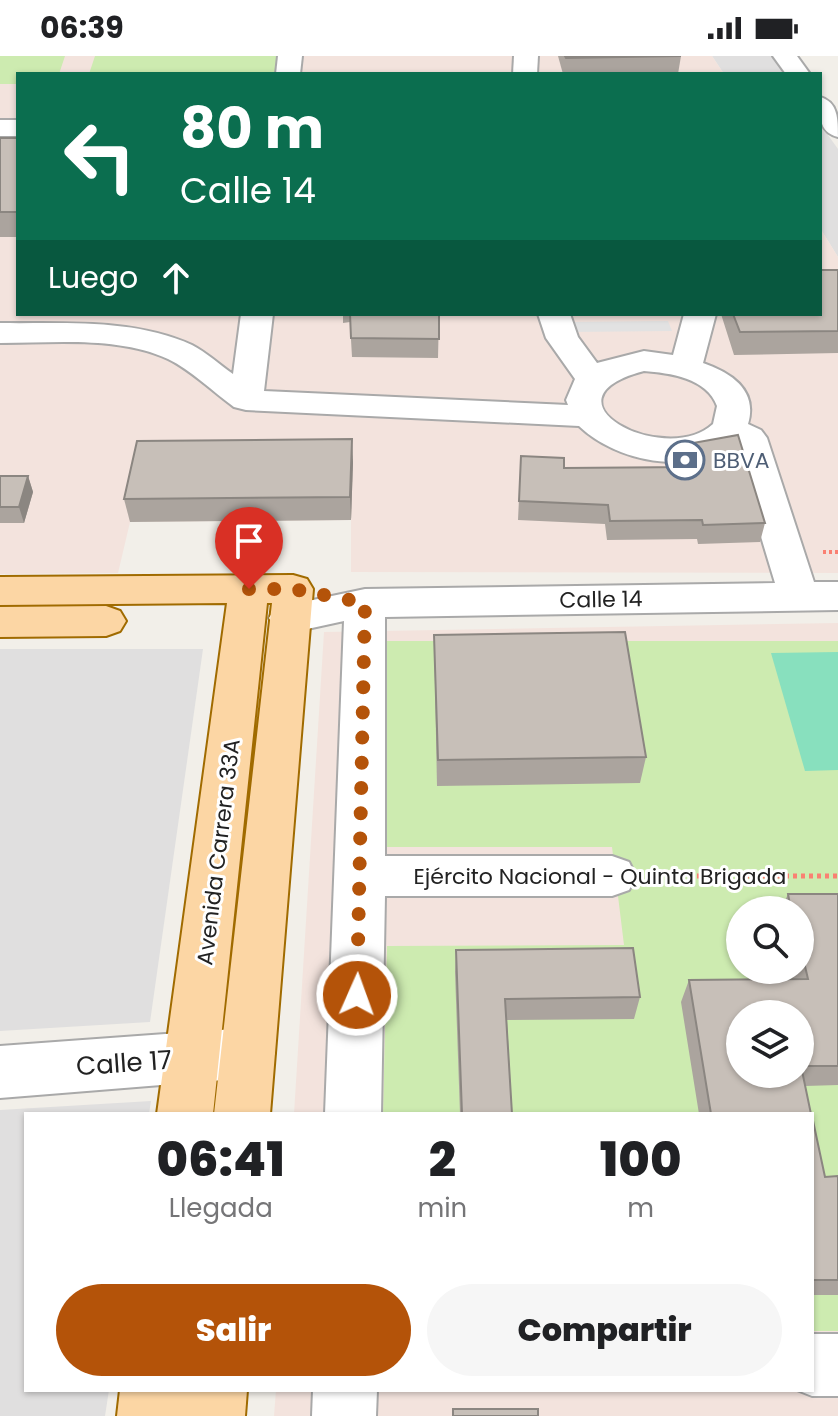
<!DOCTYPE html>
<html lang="es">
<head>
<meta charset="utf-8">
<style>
	body { margin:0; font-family:Poppins,sans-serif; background:#f6f6f6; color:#202124; height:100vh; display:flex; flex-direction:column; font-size:30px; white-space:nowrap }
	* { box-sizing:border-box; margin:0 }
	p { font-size:26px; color:#757577 }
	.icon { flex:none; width:44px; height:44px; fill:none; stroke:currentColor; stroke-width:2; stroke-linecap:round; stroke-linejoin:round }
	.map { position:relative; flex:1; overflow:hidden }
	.drawer { position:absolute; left:24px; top:1056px; width:790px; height:280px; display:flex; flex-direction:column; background:#fff; border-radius:0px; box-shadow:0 2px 6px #0004 }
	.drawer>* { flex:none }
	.hud { position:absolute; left:16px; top:16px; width:806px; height:244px; border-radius:0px; box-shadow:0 2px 6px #0004; background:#0b6e4f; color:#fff; overflow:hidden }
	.buttons { position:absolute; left:726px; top:840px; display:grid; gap:16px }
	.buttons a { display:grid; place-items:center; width:88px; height:88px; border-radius:50%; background:#fff; box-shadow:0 2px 6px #0004; font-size:40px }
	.pin { position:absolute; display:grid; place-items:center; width:68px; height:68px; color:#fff; margin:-82px -34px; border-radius:50% 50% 50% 0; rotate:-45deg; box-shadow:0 0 8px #0007 }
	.pin .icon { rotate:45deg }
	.me { position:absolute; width:88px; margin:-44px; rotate:2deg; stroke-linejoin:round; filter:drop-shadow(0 0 6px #0008) }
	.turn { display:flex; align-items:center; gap:28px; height:168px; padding:0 32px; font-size:36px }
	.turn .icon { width:104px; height:104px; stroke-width:2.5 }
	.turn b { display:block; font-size:56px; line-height:68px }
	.then { display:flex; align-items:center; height:76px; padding:0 32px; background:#0003; gap:16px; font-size:30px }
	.eta { display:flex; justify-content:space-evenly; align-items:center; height:136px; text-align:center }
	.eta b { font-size:48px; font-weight:800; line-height:56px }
	.button { display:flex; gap:16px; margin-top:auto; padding:16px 32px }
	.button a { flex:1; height:92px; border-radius:48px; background:#b45309; color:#fff; font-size:32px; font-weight:800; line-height:92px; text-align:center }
	.button a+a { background:#f6f6f6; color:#202124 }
	.status { display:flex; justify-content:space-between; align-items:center; height:56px; padding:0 40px; background:#fff; direction:ltr }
	.status svg { height:22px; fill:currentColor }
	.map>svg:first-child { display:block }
</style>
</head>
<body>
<div class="status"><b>06:39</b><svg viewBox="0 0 49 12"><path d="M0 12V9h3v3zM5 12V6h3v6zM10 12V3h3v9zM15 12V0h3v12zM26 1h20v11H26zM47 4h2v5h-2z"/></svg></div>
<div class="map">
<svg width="838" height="1360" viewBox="0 0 838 1360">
	<rect width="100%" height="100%" fill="#f2efe9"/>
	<g fill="#e0dfdf">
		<polygon points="712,0 772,0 785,18 724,18"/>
		<polygon points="820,68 838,93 838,201 820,172"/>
		<polygon points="0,593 203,593 150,966 0,975"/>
		<polygon points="151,1045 149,1058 26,1058 26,1334 109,1334 105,1360 0,1360 0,1054"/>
	</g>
	<g fill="#f3e3dd" fill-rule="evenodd">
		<polygon points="0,0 712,0 724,18 18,18 18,258 820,258 820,172 838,201 838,517 351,516 351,464 130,466 118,517 0,518"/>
		<path d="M838,567V1360H274L276,1334H812V1058H294L324,576ZM740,854H800V914H740ZM740,958H800V1018H740Z"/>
	</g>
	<g fill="#cdebb0" fill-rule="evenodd">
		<polygon points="0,0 65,0 59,18 18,18 18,28 0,28"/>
		<polygon points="95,0 291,0 289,18 89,18"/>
		<path d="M382,585H838V1275H812V1058H383L387,890L624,889L612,791H376ZM740,854H800V914H740ZM740,958H800V1018H740Z"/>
	</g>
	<polygon fill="#88e0be" points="838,596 838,714 805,715 771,597"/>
	<polygon fill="#e2e2e2" points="668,265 672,275 569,276 567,266"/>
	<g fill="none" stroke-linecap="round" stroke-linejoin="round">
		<g stroke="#a9a9a9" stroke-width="4">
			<g id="minor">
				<polygon points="278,0 302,0 300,18 276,18"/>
				<polygon points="514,0 538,0 537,18 513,18"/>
				<polygon points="773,0 797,0 810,18 786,18"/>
				<path d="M820,41C838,46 838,63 838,81C818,76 820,59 820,41Z"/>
				<rect x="0" y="64" width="18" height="16"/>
				<path d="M241,258H273L264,335L568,349L566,344L575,323L546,282L538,258H570L578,281L597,307L644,295L673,299L684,258H716L703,307C732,317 758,335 748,368L761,374L767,382L814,526H838V554L385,561V800H612L629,806L636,820L629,834L612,840H385L381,1058H325L344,565L289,577L275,572L269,562L275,552L365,533L775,527L733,388C688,420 617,406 579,370L246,354L234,351C213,336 191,314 168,303C118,280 54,287 0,287V267C63,268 133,262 192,289C206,296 220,309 233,318ZM644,315C670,317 707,322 717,350L713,368C666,412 534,344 644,315Z"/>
				<polygon points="248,972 267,979 275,997 267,1015 248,1022 0,1042 0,990"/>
				<polygon points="812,1278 838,1278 838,1340 812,1340 797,1334 812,1334"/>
				<polygon points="313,1334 377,1334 376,1360 312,1360"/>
			</g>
		</g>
		<g stroke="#a06b00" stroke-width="4">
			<g id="major">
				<polygon points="293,519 307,523 313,533 270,1058 214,1058 272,547 267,547 213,1058 157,1058 227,547 0,549 0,521"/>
				<polygon points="106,550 120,555 126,565 120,575 106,580 0,581 0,551"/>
				<polygon points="120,1334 247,1334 245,1360 117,1360"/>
			</g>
		</g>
		<polyline stroke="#fa8072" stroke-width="4" stroke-dasharray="3 3" stroke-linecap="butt" points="823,496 838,496"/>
		<polyline stroke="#fa8072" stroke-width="5" stroke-dasharray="4 4" stroke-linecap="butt" points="649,820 838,820"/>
		<use href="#minor" fill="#fff" fill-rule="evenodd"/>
		<use href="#major" fill="#fcd6a4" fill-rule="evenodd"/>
	</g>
	<g fill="#aba49e">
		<polygon points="558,0 681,0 678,18 563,18"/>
		<rect x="0" y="82" width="18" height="99"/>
		<polygon points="838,214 838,297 734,299 721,258 820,258"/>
		<polygon points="343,258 439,258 438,302 352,301 350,266 343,267"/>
		<polygon points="682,389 765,467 760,486 698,488 697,483 607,484 605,468 518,464 521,400 564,412 679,411 678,409"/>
		<polygon points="353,406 351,464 130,466 124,443"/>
		<polygon points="0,420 28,420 33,436 24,467 0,467"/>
		<polygon points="434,579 646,701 640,727 437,730"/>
		<polygon points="788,838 838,838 838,1029 805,1030 811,1058 699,1058 681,946 689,924 792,923 790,914 800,914 800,854 781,854"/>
		<polygon points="456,894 640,941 634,963 507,964 512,1058 460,1058 455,916"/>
		<polygon points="812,1060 825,1121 838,1120 838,1239 812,1239"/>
	</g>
	<g fill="#8b8681">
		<polygon points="352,383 353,406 351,464 350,441"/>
		<polygon points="28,420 33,436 24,467 19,451"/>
	</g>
	<g fill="#c7bfb8" stroke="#8b8681" stroke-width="2" fill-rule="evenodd">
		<polygon points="565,0 681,0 566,2"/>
		<rect x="0" y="82" width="18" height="74"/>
		<polygon points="820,214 838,214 838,275 740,276 733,258 820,258"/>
		<polygon points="350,258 439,258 439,283 351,282"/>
		<polygon points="738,379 765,467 703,469 702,464 610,465 608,449 519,445 521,400 564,402 564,412 689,411 682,389"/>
		<polygon points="352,383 350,441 124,443 137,385"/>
		<polygon points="0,420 28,420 19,451 0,451"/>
		<polygon points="625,576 646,701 438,704 434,579"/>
		<path d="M788,838H838V1010H801L811,1058H711L689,924L808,923L800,889V854H791ZM740,958H800V1018H740Z"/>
		<polygon points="633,892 640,941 505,943 512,1058 462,1058 456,894"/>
		<polygon points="812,1060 825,1121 838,1120 838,1224 812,1224"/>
		<rect x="453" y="1353" width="85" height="7"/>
	</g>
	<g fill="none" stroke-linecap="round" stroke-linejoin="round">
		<polyline stroke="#b45309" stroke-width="14" stroke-dasharray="0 25.2" points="249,533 293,533 365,547 357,939"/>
	</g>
	<defs>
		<g id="bank-ring" transform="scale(2)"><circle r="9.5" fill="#fff" stroke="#5c6f8a" stroke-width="1.5"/><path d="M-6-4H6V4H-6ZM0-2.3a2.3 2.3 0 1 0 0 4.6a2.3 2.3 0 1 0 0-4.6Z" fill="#5c6f8a"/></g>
	</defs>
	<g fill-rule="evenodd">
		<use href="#bank-ring" x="685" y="404"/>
	</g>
	<g text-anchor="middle" stroke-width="6" stroke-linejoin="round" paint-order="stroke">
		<g font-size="22" fill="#4e5e75" stroke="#fff" text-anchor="start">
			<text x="713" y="412">BBVA</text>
		</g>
		<g font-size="22" fill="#222" stroke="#fff">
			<text transform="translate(601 543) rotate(-1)" y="8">Calle 14</text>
			<text transform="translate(218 796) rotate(-83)" y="8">Avenida Carrera 33A</text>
			<text x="600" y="828">Ejército Nacional - Quinta Brigada</text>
		</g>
		<g font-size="26" fill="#222" stroke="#fff">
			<text transform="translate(124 1007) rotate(-4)" y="9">Calle 17</text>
		</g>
	</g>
</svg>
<div class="buttons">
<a><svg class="icon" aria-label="search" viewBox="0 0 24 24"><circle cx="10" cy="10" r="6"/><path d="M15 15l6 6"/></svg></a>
<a><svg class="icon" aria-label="layers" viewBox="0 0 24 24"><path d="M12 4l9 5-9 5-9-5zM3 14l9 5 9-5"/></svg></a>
</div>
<div class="pin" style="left:249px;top:533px;background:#d93025"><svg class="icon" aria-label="arrive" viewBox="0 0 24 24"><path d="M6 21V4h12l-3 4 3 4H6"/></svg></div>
<svg class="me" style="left:357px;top:939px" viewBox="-20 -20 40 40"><circle r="17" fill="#b45309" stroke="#fff" stroke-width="3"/><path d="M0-11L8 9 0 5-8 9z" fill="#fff"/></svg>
<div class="hud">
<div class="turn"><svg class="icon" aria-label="left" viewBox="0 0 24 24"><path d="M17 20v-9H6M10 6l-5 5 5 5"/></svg><div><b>80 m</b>Calle 14</div></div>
<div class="then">Luego<svg class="icon" aria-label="ahead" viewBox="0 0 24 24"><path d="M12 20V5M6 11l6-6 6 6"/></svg></div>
</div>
<section class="drawer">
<div class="eta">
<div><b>06:41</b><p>Llegada</p></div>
<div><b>2</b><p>min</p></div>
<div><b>100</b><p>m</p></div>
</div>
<div class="button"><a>Salir</a><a>Compartir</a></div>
</section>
</div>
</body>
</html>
